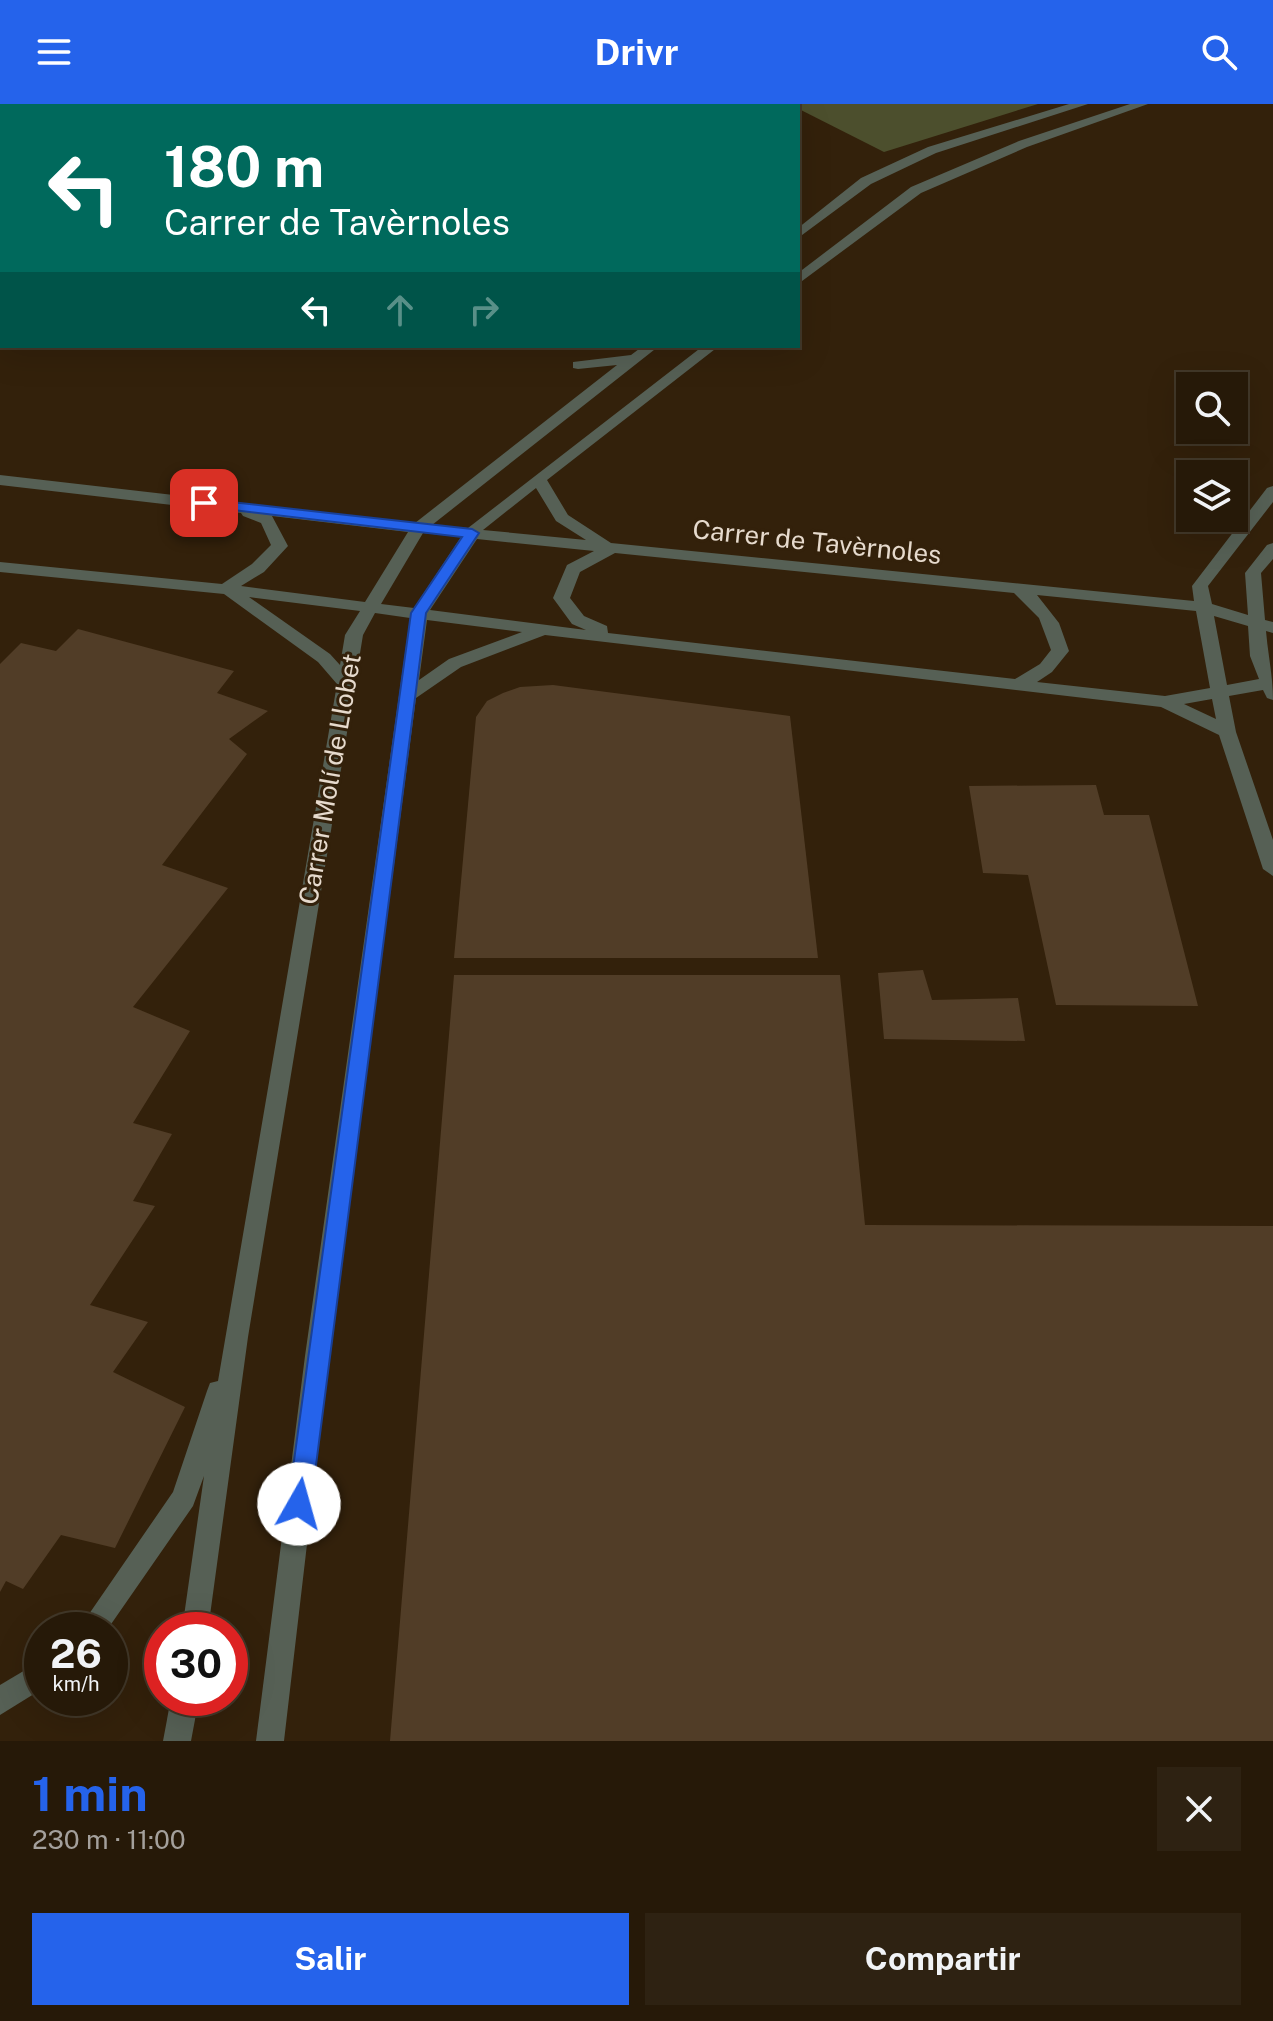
<!DOCTYPE html>
<html lang="es">
<head>
<meta charset="utf-8">
<style>
	body { margin:0; font-family:"Public Sans",sans-serif; background:#2e2212; color:#f1f3f6; height:100vh; display:flex; flex-direction:column; font-size:30px; white-space:nowrap }
	* { box-sizing:border-box; margin:0 }
	p { font-size:26px; color:#a4a09c }
	.icon { flex:none; width:44px; height:44px; fill:none; stroke:currentColor; stroke-width:2; stroke-linecap:round; stroke-linejoin:round }
	.map { position:relative; height:1637px; overflow:hidden }
	.drawer { display:flex; flex-direction:column; background:#261908; flex:1 }
	.drawer>* { flex:none }
	.hud { position:absolute; left:0px; top:0px; width:800px; height:244px; box-shadow:0 8px 32px #0002,0 0 0 2px #423829; background:#00695c; color:#fff; overflow:hidden }
	.controls { position:absolute; left:1176px; top:268px; display:grid; gap:16px }
	.controls a { display:grid; place-items:center; width:72px; height:72px; border-radius:0px; background:#261908; box-shadow:0 8px 32px #0002,0 0 0 2px #423829; font-size:40px }
	.speed { position:absolute; left:24px; top:1508px; display:flex; gap:16px; font-size:40px; font-weight:700; text-align:center }
	.speed>* { display:grid; place-content:center; width:104px; height:104px; border-radius:50%; background:#261908; box-shadow:0 8px 32px #0002,0 0 0 2px #423829; line-height:1 }
	.speed small { font-size:20px; font-weight:400 }
	.speed .limit { border:12px solid #d22; background:#fff; color:#111 }
	.pin { position:absolute; display:grid; place-items:center; width:68px; height:68px; color:#fff; margin:-34px; border-radius:16px; box-shadow:0 4px 12px #0006 }
	.me { position:absolute; width:88px; margin:-44px; rotate:7deg; stroke-linejoin:round; filter:drop-shadow(0 0 6px #0008) }
	.turn { display:flex; align-items:center; gap:28px; height:168px; padding:0 32px; font-size:36px }
	.turn .icon { width:104px; height:104px; stroke-width:2.5 }
	.turn b { display:block; font-size:56px; line-height:68px }
	.lanes { display:flex; align-items:center; height:76px; padding:0 32px; background:#0003; justify-content:center; gap:40px; direction:ltr }
	.lanes .off { opacity:.35 }
	.round { display:grid; place-items:center; flex:none; width:84px; height:84px; border-radius:0px; background:#2e2212 }
	.head { display:flex; align-items:center; justify-content:space-between; height:136px; padding:0 32px }
	h1 { font-size:48px; font-weight:700; line-height:60px; color:#2563eb }
	.action { display:flex; gap:16px; margin-top:auto; padding:16px 32px }
	.action a { flex:1; height:92px; border-radius:0px; background:#2563eb; color:#fff; font-size:32px; font-weight:700; line-height:92px; text-align:center }
	.action a+a { background:#2e2212; color:#f1f3f6 }
	header { display:flex; justify-content:space-between; align-items:center; height:104px; padding:0 32px; background:#2563eb; color:#fff; font-size:36px; font-weight:700 }
	.map>svg:first-child { display:block }
</style>
</head>
<body>
<header><svg class="icon" aria-label="menu" viewBox="0 0 24 24"><path d="M4 6h16M4 12h16M4 18h16"/></svg>Drivr<svg class="icon" aria-label="search" viewBox="0 0 24 24"><circle cx="10" cy="10" r="6"/><path d="M15 15l6 6"/></svg></header>
<div class="map">
<svg width="1273" height="1637" viewBox="0 0 1273 1637">
	<rect width="100%" height="100%" fill="#33210b"/>
	<polygon fill="#4c4f2d" points="789,0 1038,0 884,48"/>
	<g fill="none" stroke-linecap="round" stroke-linejoin="round">
		<g fill="#000c2a" fill-rule="evenodd">
			<polygon points="478,0 534,0 476,2"/>
			<rect x="0" y="85" width="2" height="34"/>
		</g>
	</g>
	<g fill="#513d27">
		<polygon points="78,525 234,567 217,589 268,607 229,635 247,650 162,761 228,784 133,903 190,927 133,1019 172,1030 133,1097 155,1102 90,1201 148,1218 113,1268 185,1303 115,1444 61,1431 23,1485 6,1477 0,1488 0,560 21,539 56,547"/>
		<polygon points="553,581 790,612 818,854 454,854 476,613 487,597 503,589 520,583"/>
		<polygon points="1096,681 1104,711 1149,711 1198,902 1056,901 1028,771 983,769 969,682"/>
		<polygon points="923,866 932,896 1018,894 1025,937 884,935 878,869"/>
		<polygon points="454,871 840,871 865,1121 1273,1122 1273,1637 390,1637"/>
	</g>
	<g fill="none" stroke-linecap="round" stroke-linejoin="round">
		<g fill="#566055" fill-rule="evenodd">
			<polygon points="1069,0 1088,0 936,49 871,80 798,134 798,124 861,74 928,43"/>
			<polygon points="1130,0 1148,0 1027,43 921,89 798,180 798,169 911,83 1019,37"/>
			<path d="M643,242H659L432,421L468,424L703,242H719L547,376L568,411L611,439L1194,497L1192,482L1267,384L1273,382V398L1208,482L1212,500L1248,511L1245,469L1267,441L1273,439V455L1261,469L1265,516L1273,518V529L1266,527C1268,551 1273,572 1273,596L1267,594L1263,586L1229,592L1236,628L1273,736V772L1263,765L1219,631L1161,603L545,531L461,563L416,594L329,1252L284,1637H256L305,1252L410,514L375,509L363,531L248,1233L208,1526H182L204,1372L193,1402L107,1526H78L173,1388L207,1287L210,1279L218,1277L337,580L318,558L224,490L0,468V458L222,480L252,460L271,441L261,419L243,412L241,409L0,381V371L415,419L617,261L578,265L573,264V258L631,251ZM536,384L556,417L586,436L483,426ZM272,412L408,428L365,498L241,482L264,468L288,442ZM423,429L461,433L414,504L381,500ZM477,435L594,447L567,461L553,494L572,520L586,526L430,506ZM615,449L1014,489L1039,514L1051,546L1040,560L1015,575L608,529L607,522L584,512L570,494L580,468ZM1037,491L1196,507L1210,584L1165,592L1037,578L1052,568L1069,547L1059,519ZM249,493L360,507L345,531L340,561L330,550ZM1214,512L1248,522L1250,552L1259,575L1227,581ZM427,516L522,528L449,555L419,576ZM1212,595L1216,615L1184,600Z"/>
			<polygon points="42,1556 42,1585 0,1611 0,1581"/>
			<polygon points="171,1594 199,1594 191,1637 163,1637"/>
		</g>
	</g>
	<polygon fill="#2563eb" stroke="#184099" stroke-width="2" points="204,395 472,425 479,429 426,509 311,1400 307,1407 299,1411 291,1407 288,1400 411,509 462,433 199,402 197,399"/>
	<g text-anchor="middle" stroke-width="6" stroke-linejoin="round" paint-order="stroke">
		<g font-size="26" fill="#e6dacd" stroke="#33210b">
			<text transform="translate(817 438) rotate(6)" y="9">Carrer de Tavèrnoles</text>
			<text transform="translate(330 675) rotate(-80)" y="9">Carrer Molí de Llobet</text>
		</g>
	</g>
</svg>
<div class="controls">
<a><svg class="icon" aria-label="search" viewBox="0 0 24 24"><circle cx="10" cy="10" r="6"/><path d="M15 15l6 6"/></svg></a>
<a><svg class="icon" aria-label="layers" viewBox="0 0 24 24"><path d="M12 4l9 5-9 5-9-5zM3 14l9 5 9-5"/></svg></a>
</div>
<div class="speed"><div>26<small>km/h</small></div><div class="limit">30</div></div>
<div class="pin" style="left:204px;top:399px;background:#d93025"><svg class="icon" aria-label="arrive" viewBox="0 0 24 24"><path d="M6 21V4h12l-3 4 3 4H6"/></svg></div>
<svg class="me" style="left:299px;top:1400px" viewBox="-20 -20 40 40"><circle r="19" fill="#fff"/><path d="M0-13L10 11 0 6-10 11z" fill="#2563eb"/></svg>
<div class="hud">
<div class="turn"><svg class="icon" aria-label="left" viewBox="0 0 24 24"><path d="M17 20v-9H6M10 6l-5 5 5 5"/></svg><div><b>180 m</b>Carrer de Tavèrnoles</div></div>
<div class="lanes"><svg class="icon" aria-label="left" viewBox="0 0 24 24"><path d="M17 20v-9H6M10 6l-5 5 5 5"/></svg><svg class="icon off" aria-label="ahead" viewBox="0 0 24 24"><path d="M12 20V5M6 11l6-6 6 6"/></svg><svg class="icon off" aria-label="right" viewBox="0 0 24 24"><path d="M7 20v-9h11M14 6l5 5-5 5"/></svg></div>
</div>
</div>
<section class="drawer">
<div class="head"><div><h1>1 min</h1><p>230 m · 11:00</p></div><a class="round"><svg class="icon" aria-label="close" viewBox="0 0 24 24"><path d="M6 6l12 12M18 6L6 18"/></svg></a></div>
<div class="action"><a>Salir</a><a>Compartir</a></div>
</section>
</body>
</html>
